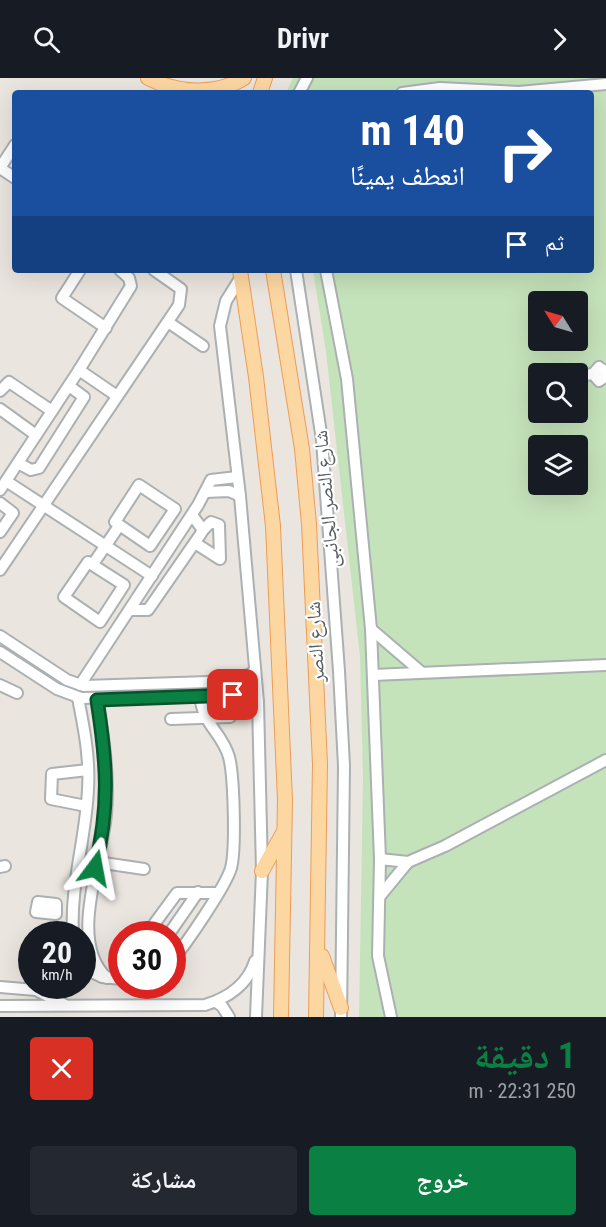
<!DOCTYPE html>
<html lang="ar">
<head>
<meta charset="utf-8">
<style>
	body { margin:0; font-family:"Roboto Condensed","Noto Naskh Arabic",sans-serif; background:#242831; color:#f1f3f6; direction:rtl; height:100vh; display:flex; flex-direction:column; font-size:22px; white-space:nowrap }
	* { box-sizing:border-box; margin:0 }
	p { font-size:20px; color:#9ea1a6 }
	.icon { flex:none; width:33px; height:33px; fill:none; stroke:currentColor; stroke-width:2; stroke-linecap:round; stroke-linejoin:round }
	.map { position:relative; height:939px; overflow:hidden; direction:ltr }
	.sheet { display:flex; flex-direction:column; background:#171b24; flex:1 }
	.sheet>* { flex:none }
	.hud { position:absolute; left:12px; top:12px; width:582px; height:183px; border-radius:6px; box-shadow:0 6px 24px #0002; direction:rtl; background:#1a4fa0; color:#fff; overflow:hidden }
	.needle { width:39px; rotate:307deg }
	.tools { position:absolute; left:528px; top:213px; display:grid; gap:12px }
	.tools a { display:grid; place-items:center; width:60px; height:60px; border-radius:6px; background:#171b24; box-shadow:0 6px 24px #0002; font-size:30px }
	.speed { position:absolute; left:18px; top:843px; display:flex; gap:12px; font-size:30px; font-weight:700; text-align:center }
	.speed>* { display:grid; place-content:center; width:78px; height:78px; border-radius:50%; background:#171b24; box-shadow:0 6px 24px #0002; line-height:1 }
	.speed small { font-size:15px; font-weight:400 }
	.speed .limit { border:9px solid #d22; background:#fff; color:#111 }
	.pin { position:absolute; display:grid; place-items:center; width:51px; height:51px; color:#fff; margin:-26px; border-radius:12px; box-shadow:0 3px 9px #0006 }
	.me { position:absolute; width:66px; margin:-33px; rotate:13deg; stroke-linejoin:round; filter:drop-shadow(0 0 4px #0008) }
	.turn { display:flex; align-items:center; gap:21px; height:126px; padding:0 30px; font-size:27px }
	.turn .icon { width:78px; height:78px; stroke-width:2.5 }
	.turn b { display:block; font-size:42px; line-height:51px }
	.then { display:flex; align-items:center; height:57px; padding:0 30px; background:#0003; gap:12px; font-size:22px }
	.round { display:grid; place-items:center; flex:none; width:63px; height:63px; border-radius:6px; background:#242831 }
	.headline { display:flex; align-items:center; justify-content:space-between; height:102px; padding:0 30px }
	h1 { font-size:36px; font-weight:700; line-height:45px; color:#0b8043 }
	.cta { display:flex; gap:12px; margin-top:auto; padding:12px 30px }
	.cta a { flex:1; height:69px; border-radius:6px; background:#0b8043; color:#fff; font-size:24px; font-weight:700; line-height:69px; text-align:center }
	.cta a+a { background:#242831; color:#f1f3f6 }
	header { display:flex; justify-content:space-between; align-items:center; height:78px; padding:0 30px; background:#171b24; font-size:27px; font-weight:700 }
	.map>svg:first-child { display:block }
</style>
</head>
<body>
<header><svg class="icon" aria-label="forward" viewBox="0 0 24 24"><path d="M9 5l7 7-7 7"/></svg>Drivr<svg class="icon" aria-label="search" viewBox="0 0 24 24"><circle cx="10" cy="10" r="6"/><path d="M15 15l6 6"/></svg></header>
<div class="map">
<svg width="606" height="939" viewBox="0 0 606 939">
	<rect width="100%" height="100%" fill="#ebe5df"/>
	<path fill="#c5e3bb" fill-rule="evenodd" d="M293,0H606V939H359L363,702L360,579L326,274L313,192H591V15H286ZM538,224H578V262H538ZM538,296H578V334H538ZM538,368H578V406H538Z"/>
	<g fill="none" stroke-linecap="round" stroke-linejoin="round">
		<g stroke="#abb0b2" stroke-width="14">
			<g id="minor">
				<polyline points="299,15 307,0"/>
				<polyline points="402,15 440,10 519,14 606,6"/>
				<polyline points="0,90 15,67"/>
				<polyline points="0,90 15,100"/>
				<polyline points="80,192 62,220 106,250"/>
				<polyline points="296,192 322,362 339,593 344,688 341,939"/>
				<polyline points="326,192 347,301 371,551 380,781 378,878 391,939"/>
				<polyline points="241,199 226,223 220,248 240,418 258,624 262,793 256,939"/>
				<polyline points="168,244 203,268"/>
				<polyline points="79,292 131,208 129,200 120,192"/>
				<polyline points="606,294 599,289 593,296 599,303 606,298"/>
				<polyline points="578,298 593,296"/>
				<polyline points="0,313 9,304 52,333"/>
				<polyline points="0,331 36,357"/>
				<polyline points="18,385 31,392 39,390 84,319 69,308"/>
				<polyline points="6,403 152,498"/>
				<polygon points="139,407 175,431 150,468 115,444"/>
				<polyline points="0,412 79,292 117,318"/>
				<polyline points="206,414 229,413 240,418"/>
				<polyline points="0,425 13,435 0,454"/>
				<polyline points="195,465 220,481 219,447 211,444 203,452"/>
				<polygon points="88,484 124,507 100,544 64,519"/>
				<polyline points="93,486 119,448"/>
				<polyline points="0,492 179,227 181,211 154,192"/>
				<polyline points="130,532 148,532 200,457 203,452 192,437"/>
				<polyline points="371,551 420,593"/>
				<polyline points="0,558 67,602 84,608 239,603 255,593"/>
				<polyline points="0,574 57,611 81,620 238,617 258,624"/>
				<polyline points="373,597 606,587"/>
				<polyline points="0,607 17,615"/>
				<polyline points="80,607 198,427 211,402 237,399"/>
				<path d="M97,622C104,660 109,697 106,736C103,781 67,864 107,900"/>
				<polyline points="171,641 230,639"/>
				<polyline points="86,728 51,721 52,696 88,692"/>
				<polyline points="380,781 408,784"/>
				<polyline points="97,784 144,791"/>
				<polyline points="0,789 5,788"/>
				<polyline points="380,818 408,784 445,768 606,682"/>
				<polygon points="38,824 56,826 56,836 36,834"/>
				<path d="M73,856C70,807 86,760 88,711C90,680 84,650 78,620"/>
				<polyline points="154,856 152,849 177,815 217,815"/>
				<polyline points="169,856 198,814"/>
				<path d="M172,883C186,866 226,808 231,790C236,771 234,698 229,679C222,654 204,649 200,618"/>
				<polyline points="82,889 102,899 122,901"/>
				<polyline points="0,909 36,912 65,927"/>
				<polyline points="216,924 222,928 229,939"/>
				<path d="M0,928L205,927C228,920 248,906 255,883"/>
			</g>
		</g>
		<g stroke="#ed9c56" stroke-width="16">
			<g id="major">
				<path d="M148,0C177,15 215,18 244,0"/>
				<polyline points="260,15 265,0"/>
				<polyline points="240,192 256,299 273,448 285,722 281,939"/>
				<polyline points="273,192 302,371 309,446 320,686 316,939"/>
				<polyline points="262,793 283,755"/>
				<polyline points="322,878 341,930"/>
			</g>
		</g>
		<use href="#minor" stroke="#fff" stroke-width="10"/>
		<use href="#major" stroke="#fdd7a2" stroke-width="14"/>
	</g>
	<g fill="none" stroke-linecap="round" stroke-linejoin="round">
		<g stroke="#07532c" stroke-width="15">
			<path id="route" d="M95,790C110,727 107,685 97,622L233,617"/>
		</g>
		<use href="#route" stroke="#0b8043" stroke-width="10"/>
	</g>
	<g text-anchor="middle" stroke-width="4.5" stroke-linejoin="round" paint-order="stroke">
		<g font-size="20" fill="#585e60" stroke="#fff">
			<text transform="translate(326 421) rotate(-95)" y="7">شارع النصر الجانبى</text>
			<text transform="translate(315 564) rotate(-93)" y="7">شارع النصر</text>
		</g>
	</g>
</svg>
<div class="tools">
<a><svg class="needle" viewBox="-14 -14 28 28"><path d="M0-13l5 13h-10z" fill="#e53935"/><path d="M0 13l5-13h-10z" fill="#9ea1a6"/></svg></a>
<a><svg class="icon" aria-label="search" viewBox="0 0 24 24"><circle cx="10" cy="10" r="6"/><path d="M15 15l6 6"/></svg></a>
<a><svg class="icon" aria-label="layers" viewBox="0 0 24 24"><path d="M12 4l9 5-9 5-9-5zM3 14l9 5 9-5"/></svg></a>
</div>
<div class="speed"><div>20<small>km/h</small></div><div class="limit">30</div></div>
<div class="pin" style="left:233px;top:617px;background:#d93025"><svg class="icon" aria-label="arrive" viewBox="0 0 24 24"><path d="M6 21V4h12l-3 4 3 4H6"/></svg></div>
<svg class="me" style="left:95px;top:790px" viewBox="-20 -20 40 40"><path d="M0-17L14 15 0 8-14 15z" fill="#0b8043" stroke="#fff" stroke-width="4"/></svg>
<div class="hud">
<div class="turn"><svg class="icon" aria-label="right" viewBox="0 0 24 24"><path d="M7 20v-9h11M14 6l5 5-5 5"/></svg><div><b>140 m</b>انعطف يمينًا</div></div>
<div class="then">ثم<svg class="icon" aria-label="arrive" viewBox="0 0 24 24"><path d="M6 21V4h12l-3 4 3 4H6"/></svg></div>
</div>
</div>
<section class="sheet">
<div class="headline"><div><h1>1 دقيقة</h1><p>250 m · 22:31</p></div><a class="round" style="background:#d93025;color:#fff"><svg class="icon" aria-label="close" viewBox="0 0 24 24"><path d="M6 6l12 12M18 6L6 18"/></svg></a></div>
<div class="cta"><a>خروج</a><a>مشاركة</a></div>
</section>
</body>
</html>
